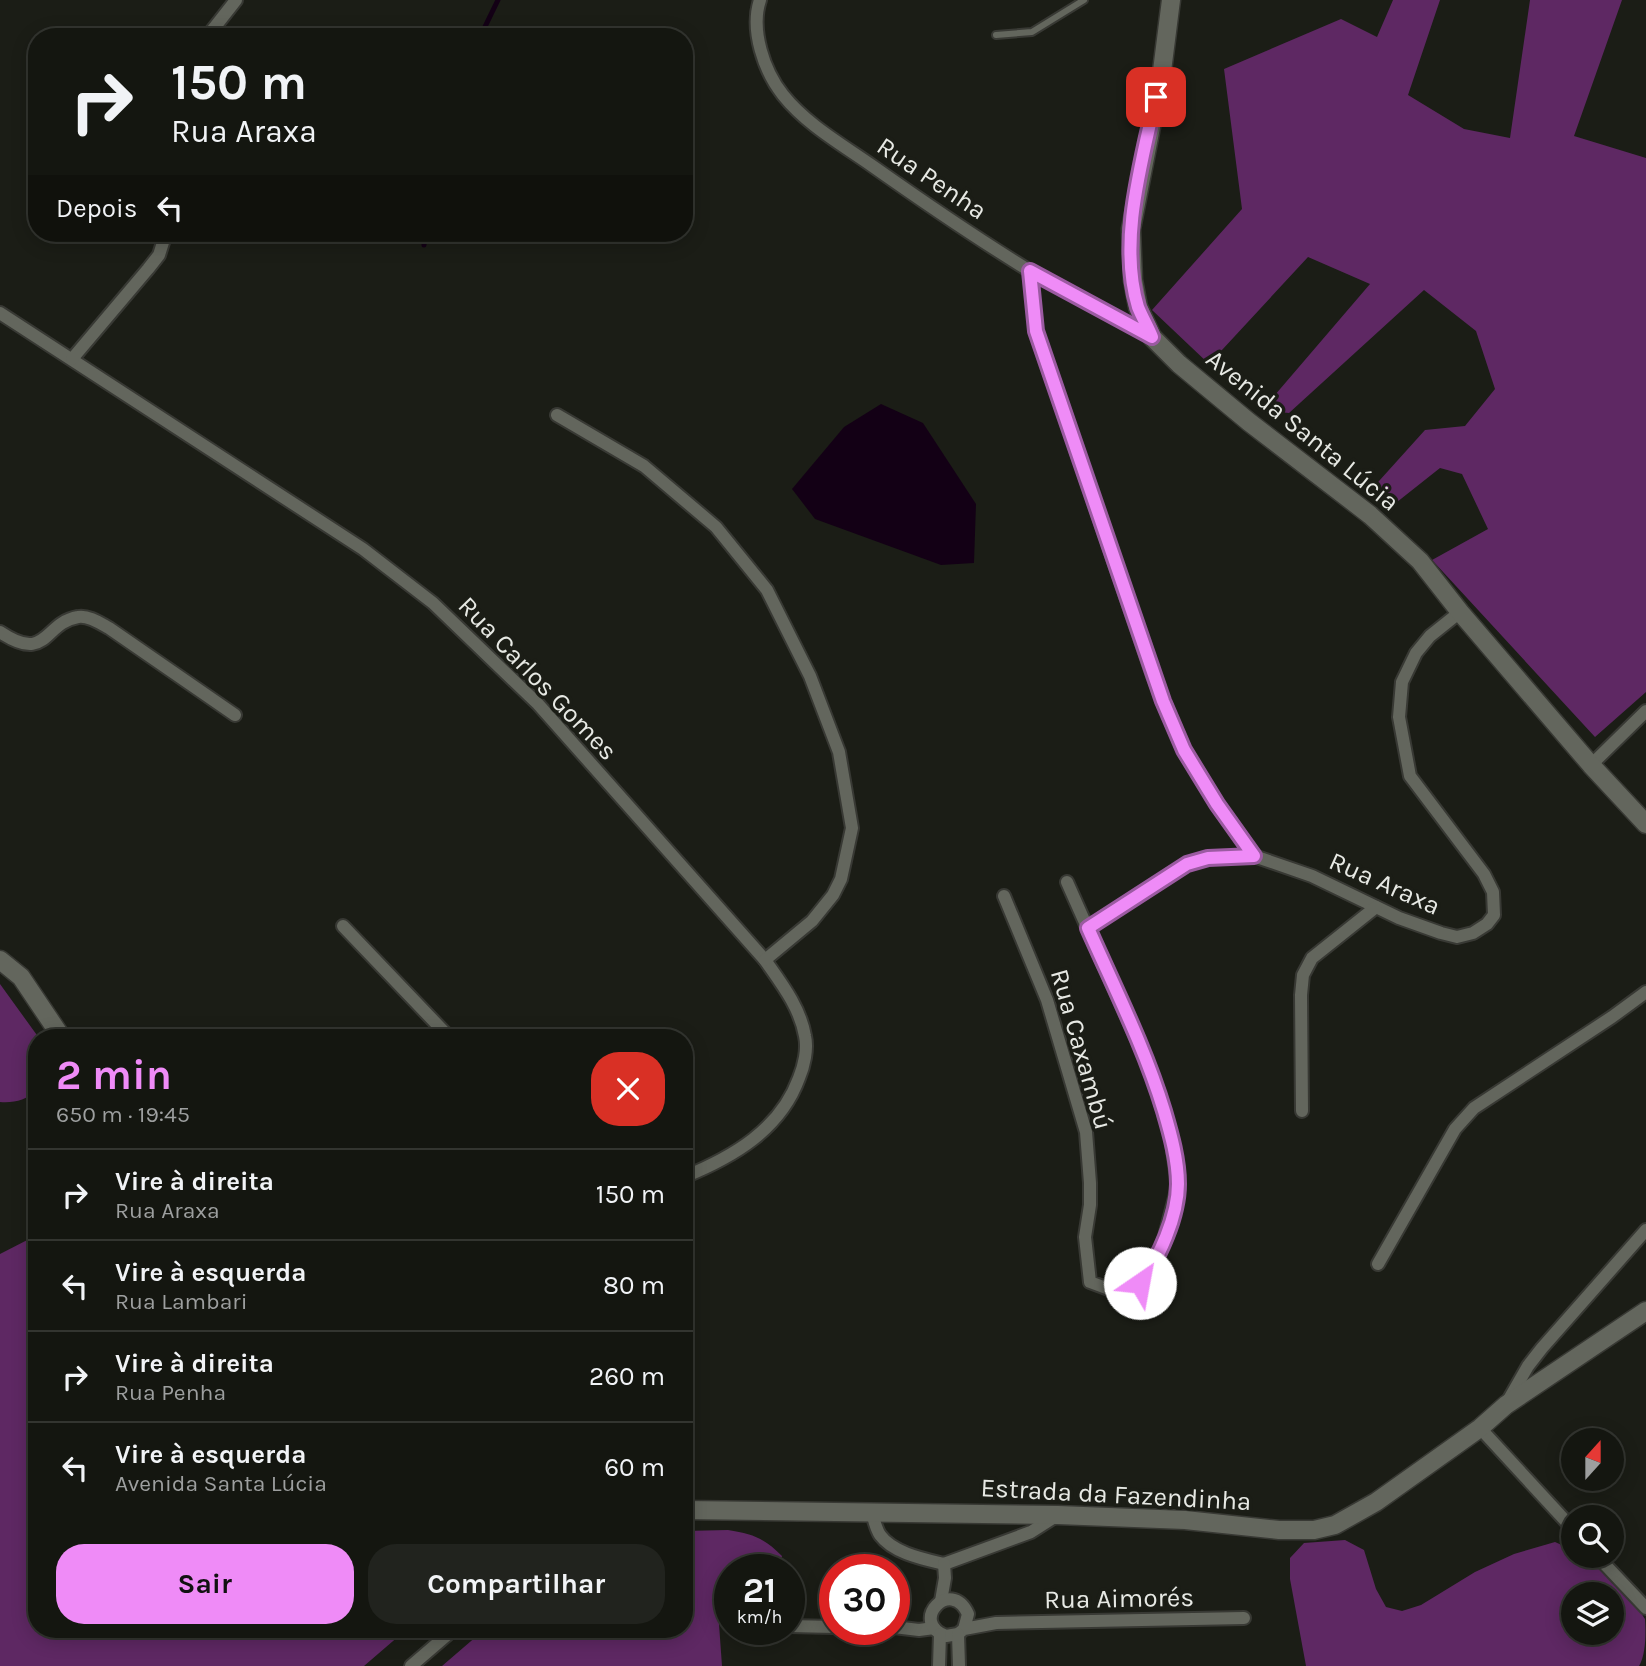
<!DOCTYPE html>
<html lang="pt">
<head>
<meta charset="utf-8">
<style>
	body { margin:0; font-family:Karla,sans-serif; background:#21231e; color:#f1f3f6; height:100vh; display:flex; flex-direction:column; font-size:26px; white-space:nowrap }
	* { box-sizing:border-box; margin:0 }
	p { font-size:23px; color:#9d9f9f }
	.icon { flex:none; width:38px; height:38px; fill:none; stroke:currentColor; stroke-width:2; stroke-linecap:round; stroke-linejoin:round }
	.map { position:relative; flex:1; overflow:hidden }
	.details { position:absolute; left:28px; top:1029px; width:665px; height:609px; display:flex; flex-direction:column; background:#141610; border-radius:28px; box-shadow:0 4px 18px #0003,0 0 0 2px #333530 }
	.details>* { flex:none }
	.hud { position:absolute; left:28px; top:28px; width:665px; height:214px; border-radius:28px; box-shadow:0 4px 18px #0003,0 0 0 2px #333530; background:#141610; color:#f1f3f6; overflow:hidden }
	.needle { width:46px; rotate:21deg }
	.fabs { position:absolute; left:1561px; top:1428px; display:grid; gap:14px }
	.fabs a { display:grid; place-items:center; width:63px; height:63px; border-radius:50%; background:#141610; box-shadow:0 4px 18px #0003,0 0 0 2px #333530; font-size:35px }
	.speed { position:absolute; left:714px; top:1554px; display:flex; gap:14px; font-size:35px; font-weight:700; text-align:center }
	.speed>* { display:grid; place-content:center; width:91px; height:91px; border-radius:50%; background:#141610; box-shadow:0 4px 18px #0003,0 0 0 2px #333530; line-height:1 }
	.speed small { font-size:18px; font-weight:400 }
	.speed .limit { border:10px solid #d22; background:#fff; color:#111 }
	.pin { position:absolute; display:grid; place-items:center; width:60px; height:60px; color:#fff; margin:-30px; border-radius:14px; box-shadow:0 4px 10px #0006 }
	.me { position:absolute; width:77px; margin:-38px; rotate:33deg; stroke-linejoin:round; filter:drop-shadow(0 0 5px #0008) }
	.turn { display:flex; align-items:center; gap:24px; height:147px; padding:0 28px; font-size:32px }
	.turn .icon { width:91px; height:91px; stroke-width:2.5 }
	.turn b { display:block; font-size:49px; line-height:60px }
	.then { display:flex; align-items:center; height:66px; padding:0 28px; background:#0003; gap:14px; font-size:26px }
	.round { display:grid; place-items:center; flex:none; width:74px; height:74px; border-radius:28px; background:#21231e }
	.summary { display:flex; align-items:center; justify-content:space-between; height:119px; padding:0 28px }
	h1 { font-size:42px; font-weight:700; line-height:52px; color:#ef8bf7 }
	.cta { display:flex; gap:14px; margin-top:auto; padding:14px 28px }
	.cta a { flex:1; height:80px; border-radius:28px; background:#ef8bf7; color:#111; font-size:28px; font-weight:700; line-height:80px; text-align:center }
	.cta a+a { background:#21231e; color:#f1f3f6 }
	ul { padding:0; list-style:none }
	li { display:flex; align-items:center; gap:21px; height:91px; padding:0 28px; border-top:2px solid #333530 }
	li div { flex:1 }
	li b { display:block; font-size:26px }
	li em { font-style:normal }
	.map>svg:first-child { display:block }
</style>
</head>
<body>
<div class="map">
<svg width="1646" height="1666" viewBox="0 0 1646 1666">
	<rect width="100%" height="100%" fill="#1b1d16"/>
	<g fill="#5e2863" fill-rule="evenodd">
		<polygon points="1393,0 1440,0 1408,95 1464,129 1510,138 1530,0 1622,0 1574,136 1646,158 1646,692 1595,737 1432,560 1488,529 1462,474 1440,468 1392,506 1370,491 1425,430 1465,426 1495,389 1476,331 1424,290 1289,413 1262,410 1370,284 1308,257 1209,364 1152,310 1242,209 1224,69 1341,19 1377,37"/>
		<path d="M0,984L39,1038H37V1090C26,1100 15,1103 0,1102Z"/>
		<polygon points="37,1235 37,1629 407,1629 364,1666 0,1666 0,1254"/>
		<path d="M728,1530C753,1534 764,1538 782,1556L779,1570H730V1605L719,1624L722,1666H442L485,1629H684V1531Z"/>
		<path d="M1345,1540L1364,1550L1376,1589L1386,1607L1402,1611L1421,1605L1475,1572L1514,1554L1555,1542L1573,1550V1556C1593,1556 1635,1601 1645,1619C1646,1632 1646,1655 1639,1666H1306L1290,1579V1558L1304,1543ZM1573,1594H1612V1633H1573Z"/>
	</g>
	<polygon fill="#130015" points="881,404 923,423 976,504 974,563 941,565 815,519 792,489 844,427"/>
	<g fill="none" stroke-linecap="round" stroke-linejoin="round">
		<g stroke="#130015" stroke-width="5">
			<polyline points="480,37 498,0"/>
			<polyline points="424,245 425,233"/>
		</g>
		<g stroke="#383934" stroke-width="10">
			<polyline id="lane" points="996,35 1032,32 1084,0"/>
		</g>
		<g stroke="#383934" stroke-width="16">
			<g id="street">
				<path d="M760,0C750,30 764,71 783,95C806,124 841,144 871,165C922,201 976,238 1030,271C1070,294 1112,315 1152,337"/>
				<polyline points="207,37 236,0"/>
				<polyline points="1030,271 1036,331 1153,676 1184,750 1217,804 1254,856"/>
				<path d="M0,313L363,549L433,603L538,704L765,960C781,983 800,1007 805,1036C808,1049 804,1066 799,1078C780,1130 733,1157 684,1177"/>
				<polyline points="72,359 148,269 159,255 166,233"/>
				<polyline points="557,415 644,466 716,527 767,590 810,676 839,752 852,828 841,879 833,895 812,921 765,960"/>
				<path d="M0,632C48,664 43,623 78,617C88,615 100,623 109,628L235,715"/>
				<polyline points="1591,765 1646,711"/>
				<polyline points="1004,896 1047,1000 1086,1132 1090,1183 1090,1205 1085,1237 1090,1282 1114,1291 1140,1283 1154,1265 1163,1244 1178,1186 1171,1136 1151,1071 1067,882"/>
				<polyline points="343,926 450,1038"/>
				<polyline points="1088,928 1187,864 1208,858 1254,856 1312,876 1399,918 1441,933 1457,937 1473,933 1487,924 1494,915 1493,892 1484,874 1410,776 1399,717 1402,682 1416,653 1430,636 1460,612"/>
				<polyline points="1302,1111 1301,995 1303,975 1312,958 1376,907"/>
				<polyline points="1378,1264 1455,1129 1474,1108 1612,1017 1646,992"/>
				<polyline points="1508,1401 1528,1366 1542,1348 1646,1230"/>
				<polyline points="1480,1428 1573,1529"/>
				<path d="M872,1513C874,1520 876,1529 880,1535C893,1553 923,1559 944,1564"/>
				<polyline points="1597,1556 1646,1608"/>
				<polyline points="944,1564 1031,1532 1056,1516"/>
				<polyline points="941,1601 945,1578 944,1564"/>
				<polyline points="789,1626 835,1627"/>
				<polyline points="894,1627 919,1630 934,1628"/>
				<path d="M964,1629L968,1614C951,1576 908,1622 946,1636L958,1634L964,1629L996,1623L1244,1618"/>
				<polyline points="958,1634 959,1666"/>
				<polyline points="411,1666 454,1629"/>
				<polyline points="939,1666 940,1634"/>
			</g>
		</g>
		<g stroke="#383934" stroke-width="21">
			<g id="secondary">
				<polyline points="1171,0 1162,71 1131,229 1133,280 1138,307 1152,337 1179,364 1249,422 1370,515 1420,561 1460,612 1591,765 1646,824"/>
				<polyline points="0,960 21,977 62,1038"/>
				<polyline points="684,1510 1058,1515 1185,1520 1279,1530 1314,1530 1335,1525 1376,1502 1480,1428 1506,1405 1646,1311"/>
			</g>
		</g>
		<use href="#lane" stroke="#63665d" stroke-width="6"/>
		<use href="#street" stroke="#63665d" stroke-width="12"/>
		<use href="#secondary" stroke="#63665d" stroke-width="18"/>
	</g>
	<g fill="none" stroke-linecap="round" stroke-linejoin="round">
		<g stroke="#9b5aa1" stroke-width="18">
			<path id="route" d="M1140,1283C1159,1259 1178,1216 1178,1184C1178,1160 1171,1135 1164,1111C1145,1048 1115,989 1088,928L1187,864L1208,858L1254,856L1217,804L1184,750L1163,701L1036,331L1030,271L1152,337C1148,327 1142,317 1138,307C1118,241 1142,162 1156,97"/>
		</g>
		<use href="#route" stroke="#ef8bf7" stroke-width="12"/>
	</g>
	<g text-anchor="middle" stroke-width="7" stroke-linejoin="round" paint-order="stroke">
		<g font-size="26" fill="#e7e9e4" stroke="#1b1d16">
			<text transform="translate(932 178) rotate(34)" y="9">Rua Penha</text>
			<text transform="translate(1303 430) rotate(39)" y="9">Avenida Santa Lúcia</text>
			<text transform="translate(538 678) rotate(46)" y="9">Rua Carlos Gomes</text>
			<text transform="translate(1385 883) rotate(24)" y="9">Rua Araxa</text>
			<text transform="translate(1082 1049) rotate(74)" y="9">Rua Caxambú</text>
			<text transform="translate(1116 1494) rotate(3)" y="9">Estrada da Fazendinha</text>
			<text transform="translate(1119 1598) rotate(-1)" y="9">Rua Aimorés</text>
		</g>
	</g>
</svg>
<div class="fabs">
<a><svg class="needle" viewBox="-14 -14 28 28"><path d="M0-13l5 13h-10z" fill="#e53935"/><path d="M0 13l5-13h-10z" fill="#9d9f9f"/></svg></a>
<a><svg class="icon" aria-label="search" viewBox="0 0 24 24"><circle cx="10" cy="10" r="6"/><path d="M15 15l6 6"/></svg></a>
<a><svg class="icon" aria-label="layers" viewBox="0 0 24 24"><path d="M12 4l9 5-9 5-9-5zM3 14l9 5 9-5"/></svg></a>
</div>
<div class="speed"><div>21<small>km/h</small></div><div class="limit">30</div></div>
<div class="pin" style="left:1156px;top:97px;background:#d93025"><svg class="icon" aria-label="arrive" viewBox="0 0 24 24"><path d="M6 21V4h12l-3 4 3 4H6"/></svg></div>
<svg class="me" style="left:1140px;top:1283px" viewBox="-20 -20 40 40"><circle r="19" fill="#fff"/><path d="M0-13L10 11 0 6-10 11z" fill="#ef8bf7"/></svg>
<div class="hud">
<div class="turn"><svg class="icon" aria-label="right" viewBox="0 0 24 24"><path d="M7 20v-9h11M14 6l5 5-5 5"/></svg><div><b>150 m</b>Rua Araxa</div></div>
<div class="then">Depois<svg class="icon" aria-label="left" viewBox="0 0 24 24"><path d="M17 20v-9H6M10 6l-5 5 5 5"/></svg></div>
</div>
<section class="details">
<div class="summary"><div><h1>2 min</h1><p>650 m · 19:45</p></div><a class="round" style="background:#d93025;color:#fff"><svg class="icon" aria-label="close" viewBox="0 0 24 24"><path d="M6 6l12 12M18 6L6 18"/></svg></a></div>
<ul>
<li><svg class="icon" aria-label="right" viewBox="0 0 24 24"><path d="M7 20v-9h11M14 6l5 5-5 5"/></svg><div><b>Vire à direita</b><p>Rua Araxa</p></div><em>150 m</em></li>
<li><svg class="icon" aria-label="left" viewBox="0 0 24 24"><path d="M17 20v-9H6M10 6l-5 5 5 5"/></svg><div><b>Vire à esquerda</b><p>Rua Lambari</p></div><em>80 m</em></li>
<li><svg class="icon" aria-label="right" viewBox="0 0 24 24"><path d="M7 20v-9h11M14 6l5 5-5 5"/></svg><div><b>Vire à direita</b><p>Rua Penha</p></div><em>260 m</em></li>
<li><svg class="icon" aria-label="left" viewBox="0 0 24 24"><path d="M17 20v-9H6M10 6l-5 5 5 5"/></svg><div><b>Vire à esquerda</b><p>Avenida Santa Lúcia</p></div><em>60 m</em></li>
</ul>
<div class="cta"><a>Sair</a><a>Compartilhar</a></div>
</section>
</div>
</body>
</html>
